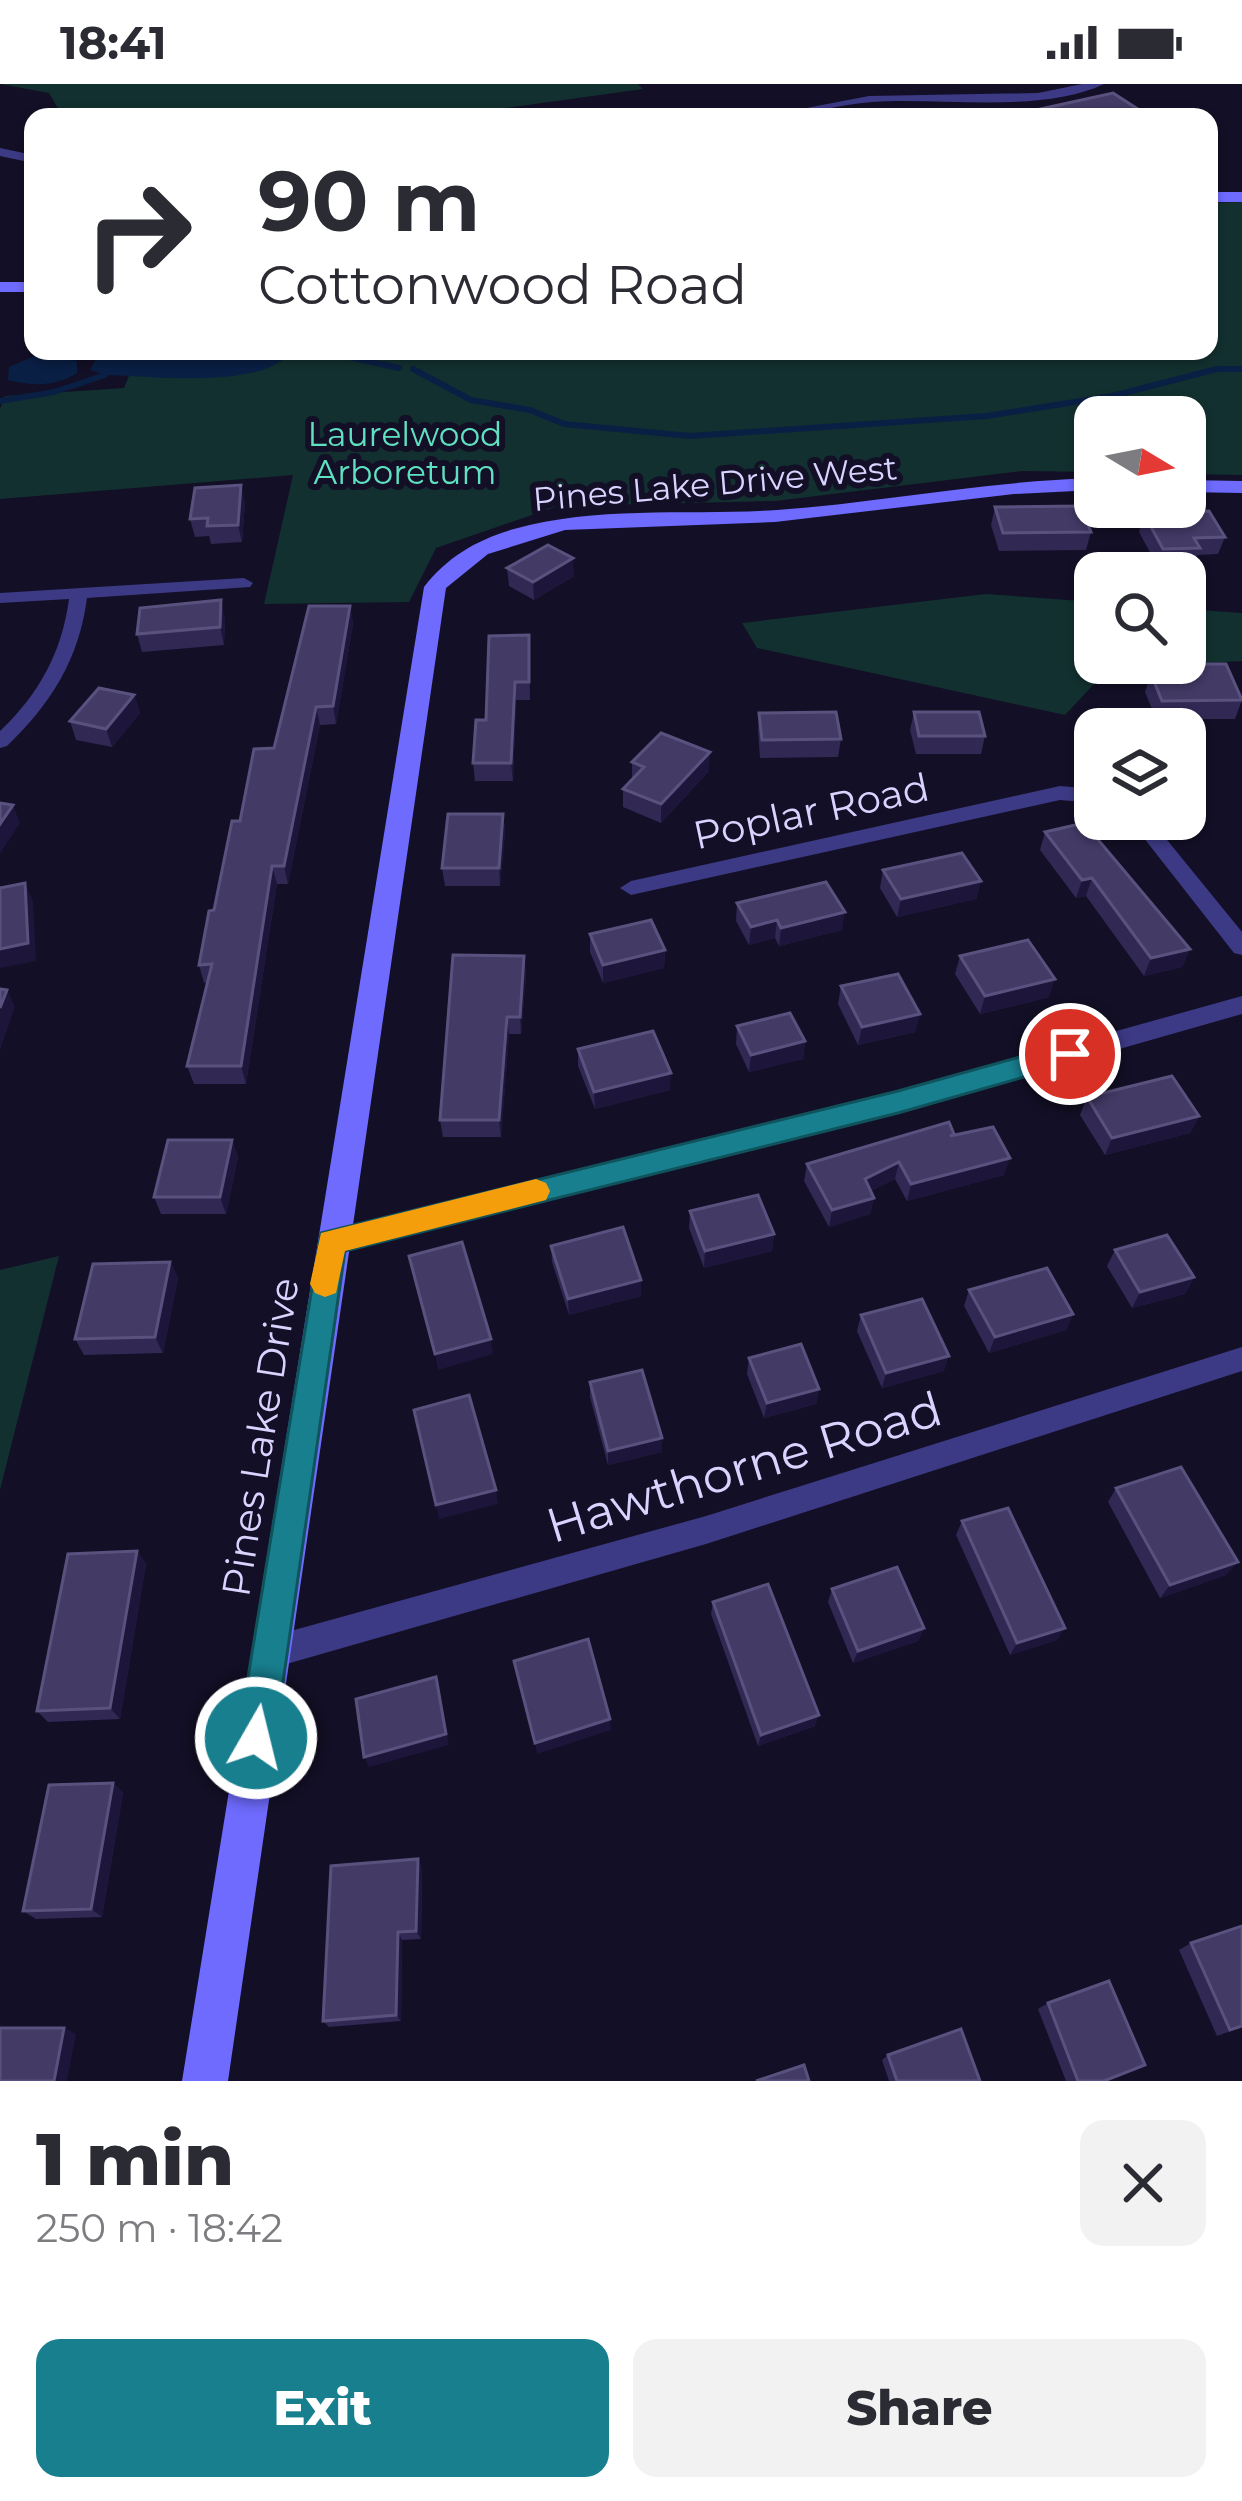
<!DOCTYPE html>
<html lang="en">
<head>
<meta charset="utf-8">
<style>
	body { margin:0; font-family:Montserrat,sans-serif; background:#f2f2f3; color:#2b2b33; height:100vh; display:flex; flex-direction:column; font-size:45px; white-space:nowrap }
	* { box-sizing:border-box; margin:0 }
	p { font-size:39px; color:#7c7c81 }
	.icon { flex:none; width:66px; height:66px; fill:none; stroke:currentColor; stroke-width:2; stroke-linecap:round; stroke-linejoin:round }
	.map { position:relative; height:1997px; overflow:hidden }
	.panel { display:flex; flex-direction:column; background:#fff; flex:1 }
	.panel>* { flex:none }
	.banner { position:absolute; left:24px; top:24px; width:1194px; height:252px; border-radius:24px; box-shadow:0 3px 9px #0004; background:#fff; color:#2b2b33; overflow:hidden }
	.needle { width:78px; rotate:100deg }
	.tools { position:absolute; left:1074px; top:312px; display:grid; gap:24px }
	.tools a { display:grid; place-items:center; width:132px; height:132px; border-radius:24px; background:#fff; box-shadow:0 3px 9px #0004; font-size:60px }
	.pin { position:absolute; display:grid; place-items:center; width:102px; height:102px; color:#fff; margin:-51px; border:6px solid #fff; border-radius:50%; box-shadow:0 3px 12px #0007 }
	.me { position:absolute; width:132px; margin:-66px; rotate:8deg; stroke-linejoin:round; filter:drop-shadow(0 0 9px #0008) }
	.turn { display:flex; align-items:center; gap:42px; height:252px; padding:0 36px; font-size:54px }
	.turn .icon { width:156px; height:156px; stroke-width:2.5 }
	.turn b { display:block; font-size:84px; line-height:102px }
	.round { display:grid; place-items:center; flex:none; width:126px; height:126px; border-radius:24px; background:#f2f2f3 }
	.head { display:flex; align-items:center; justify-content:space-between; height:204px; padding:0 36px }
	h1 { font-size:72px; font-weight:800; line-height:90px }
	.button { display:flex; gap:24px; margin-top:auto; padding:24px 36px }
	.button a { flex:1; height:138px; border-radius:24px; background:#187f8f; color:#fff; font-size:48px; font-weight:800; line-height:138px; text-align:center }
	.button a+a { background:#f2f2f3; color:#2b2b33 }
	.status { display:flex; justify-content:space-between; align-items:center; height:84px; padding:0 60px; background:#fff; direction:ltr }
	.status svg { height:33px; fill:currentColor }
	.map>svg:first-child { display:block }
</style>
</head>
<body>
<div class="status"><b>18:41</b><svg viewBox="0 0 49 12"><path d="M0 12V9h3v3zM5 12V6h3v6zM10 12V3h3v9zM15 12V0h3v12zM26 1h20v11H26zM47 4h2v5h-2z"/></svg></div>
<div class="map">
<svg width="1242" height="1997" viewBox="0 0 1242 1997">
	<rect width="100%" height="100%" fill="#130f26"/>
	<g fill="#12302f">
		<polygon points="0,0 638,0 643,5 442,33 299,33 178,24 167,33 63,33 49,9"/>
		<polygon points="1242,118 1242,391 1185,390 1185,333 1095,333 1095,388 1023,387 775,417 558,422 436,464 409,518 264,520 293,391 0,415 0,325 5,312 124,304 139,267 1209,267 1209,119"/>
		<polygon points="986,510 1095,518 1095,579 1185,579 1185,525 1242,529 1242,577 1109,584 1065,631 757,564 742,539"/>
		<polygon points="59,1172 0,1406 0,1186"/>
	</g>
	<g fill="#0a1f44">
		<path d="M113,267H287V272C254,305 152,292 105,291L90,286L98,271Z"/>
		<path d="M37,271L77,277V289C56,303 32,302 8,296L9,283Z"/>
	</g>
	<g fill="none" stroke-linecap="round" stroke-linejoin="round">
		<g stroke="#0a1f44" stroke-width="6">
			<polyline points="353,274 399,284"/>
			<polyline points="413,285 471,316 530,326 564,340 690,352 987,332 1112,312 1217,285 1242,285"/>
			<polyline points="0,317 54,308 105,291"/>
		</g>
		<g fill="#3d3a85" fill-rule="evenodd">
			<path d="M1082,0H1104C1041,30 942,13 872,18C834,21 798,33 760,33L869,12L1038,9Z"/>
			<polygon points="0,64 33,71 33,79 0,72"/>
			<path d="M244,494L253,499L250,503L87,514C79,575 51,620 7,662L0,664V647C39,610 62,568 69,515L0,519V509Z"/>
			<polygon points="1060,702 1095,705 1095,719 1060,716 631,811 620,804 631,797"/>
			<polygon points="1129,735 1150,735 1242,848 1242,871 1234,869"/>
			<polygon points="1242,912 1242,930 898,1028 332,1169 323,1166 319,1158 323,1150 332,1147 898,1008"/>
			<polygon points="1242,1263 1242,1287 706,1460 269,1585 258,1580 253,1569 258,1558 269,1553 706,1432"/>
		</g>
		<g fill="#6f6bff" fill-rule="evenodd">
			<rect x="1209" y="108" width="33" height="10"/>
			<rect x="0" y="198" width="33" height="10"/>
			<path d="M1095,394V406L1014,410L775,438L565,446L488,470L446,504L228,1997H182L424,503C447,473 478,455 514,445C601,421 689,432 777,426C884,418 988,397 1095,394Z"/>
			<polygon points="1185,396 1242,397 1242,409 1185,408"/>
		</g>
	</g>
	<g fill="#312854">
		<polygon points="245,419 242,458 211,460 209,452 195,453 190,435"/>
		<polygon points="995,423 1091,448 1086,466 999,467 991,441"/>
		<polygon points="1144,430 1225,453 1218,470 1197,471 1194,482 1158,483 1139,448"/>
		<polygon points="507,484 574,492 534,516 509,502"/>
		<polygon points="350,522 353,540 336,640 320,641 288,800 277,800 246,1000 194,1000 187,982 207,898 204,899 199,881 214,826 274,664"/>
		<polygon points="225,534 224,561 142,568 137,550"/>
		<polygon points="529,551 530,616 516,616 513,697 475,697 473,679 486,636"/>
		<polygon points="1197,580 1242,616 1235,635 1156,635 1145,608 1151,590 1194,590"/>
		<polygon points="134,611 140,629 112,663 76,656 70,637"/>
		<polygon points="914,628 985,652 981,670 916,670 910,646"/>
		<polygon points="759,629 841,655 838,673 760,674 758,647"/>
		<polygon points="632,678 709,687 661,739 623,723 623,705 632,695"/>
		<polygon points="503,730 505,748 500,802 445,802 442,784"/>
		<polygon points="1045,748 1190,865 1182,883 1144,892 1086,812 1076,814 1040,766"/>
		<polygon points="883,786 981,797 976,815 897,833 880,804"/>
		<polygon points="737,819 842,846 779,862 775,854 749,861 736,837"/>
		<polygon points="590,850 665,866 664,884 603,899 590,868"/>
		<polygon points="524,872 526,890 521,950 509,950 501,1053 443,1053 440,1036"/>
		<polygon points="960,872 1049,913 980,930 955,890"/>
		<polygon points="841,902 920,930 915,948 858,961 838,920"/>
		<polygon points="737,942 805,957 803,975 749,988 736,960"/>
		<polygon points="578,965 670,1006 595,1025 578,982"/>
		<polygon points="1087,1013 1199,1032 1190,1049 1105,1071 1080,1031"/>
		<polygon points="954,1050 1004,1091 907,1117 895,1095 870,1107 874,1114 870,1130 829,1143 804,1097 807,1080"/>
		<polygon points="232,1056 238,1073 226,1130 161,1130 154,1113"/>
		<polygon points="690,1127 774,1150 772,1167 704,1184 689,1144"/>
		<polygon points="551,1162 641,1212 569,1231 552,1178"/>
		<polygon points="1115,1166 1194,1193 1185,1210 1132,1224 1107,1182"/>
		<polygon points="170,1178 178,1194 163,1269 84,1271 75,1255"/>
		<polygon points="969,1206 1073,1230 1066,1246 989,1269 964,1222"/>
		<polygon points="861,1231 944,1287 882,1304 857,1247"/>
		<polygon points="749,1274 819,1305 816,1320 764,1334 747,1290"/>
		<polygon points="590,1298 662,1354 662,1368 608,1381 590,1313"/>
		<polygon points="1116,1404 1226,1491 1160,1514 1108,1418"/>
		<polygon points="962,1437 1057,1556 1010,1571 956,1451"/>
		<polygon points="137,1467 146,1480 120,1635 48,1638 37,1627"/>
		<polygon points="832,1505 924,1544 918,1557 853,1579 828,1518"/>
		<polygon points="713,1518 815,1642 758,1662 711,1530"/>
		<polygon points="113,1699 123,1709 102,1833 36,1835 23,1827"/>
		<polygon points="422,1784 421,1855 402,1856 401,1937 329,1943 323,1937"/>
		<polygon points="1191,1859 1242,1943 1217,1952 1179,1866"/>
		<polygon points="1048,1919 1105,1997 1066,1997 1038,1925"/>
		<polygon points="888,1971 980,1997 889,1997 882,1976"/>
	</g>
	<g fill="#1d163a">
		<polygon points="241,401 245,419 242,458 238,441"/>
		<polygon points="573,474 574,492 534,516 533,498"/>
		<polygon points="221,516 225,534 224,561 220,543"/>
		<polygon points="350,522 353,540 336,640 333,622"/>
		<polygon points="515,598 516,616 513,697 511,679"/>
		<polygon points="134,611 140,629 112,663 106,645"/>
		<polygon points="316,623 320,641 288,800 284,782"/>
		<polygon points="710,668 709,687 661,739 661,720"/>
		<polygon points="13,721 20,739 0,770 0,740"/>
		<polygon points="503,730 505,748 500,802 499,784"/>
		<polygon points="272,782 277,800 246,1000 241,982"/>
		<polygon points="1092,794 1086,812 1076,814 1082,796"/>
		<polygon points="981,797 976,815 897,833 901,815"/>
		<polygon points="25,799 33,817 36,877 0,884 0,865"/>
		<polygon points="845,828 842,846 779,862 781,844"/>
		<polygon points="777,836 775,854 749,861 751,843"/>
		<polygon points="1190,865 1182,883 1144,892 1151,874"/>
		<polygon points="665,866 664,884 603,899 603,881"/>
		<polygon points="524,872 526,890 521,950 520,933"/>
		<polygon points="1055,895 1049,913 980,930 985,912"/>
		<polygon points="7,906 15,923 0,966 0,924"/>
		<polygon points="920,930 915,948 858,961 862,943"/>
		<polygon points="507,933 509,950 501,1053 499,1036"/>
		<polygon points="805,957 803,975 749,988 751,971"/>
		<polygon points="671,989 670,1006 595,1025 594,1008"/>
		<polygon points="1199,1032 1190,1049 1105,1071 1112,1054"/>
		<polygon points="232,1056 238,1073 226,1130 220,1113"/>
		<polygon points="1010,1074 1004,1091 907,1117 911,1100"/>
		<polygon points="899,1078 895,1095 861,1112 865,1095"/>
		<polygon points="874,1114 870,1130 829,1143 832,1126"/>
		<polygon points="774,1150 772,1167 704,1184 705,1167"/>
		<polygon points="170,1178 178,1194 163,1269 155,1253"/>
		<polygon points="1194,1193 1185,1210 1132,1224 1140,1208"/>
		<polygon points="641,1196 641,1212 569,1231 568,1215"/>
		<polygon points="1073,1230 1066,1246 989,1269 995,1253"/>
		<polygon points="491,1255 493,1270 438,1286 435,1270"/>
		<polygon points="949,1272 944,1287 882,1304 886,1289"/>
		<polygon points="819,1305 816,1320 764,1334 767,1319"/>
		<polygon points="662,1354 662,1368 608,1381 608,1367"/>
		<polygon points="496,1406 498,1420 439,1435 436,1421"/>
		<polygon points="137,1467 146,1480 120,1635 110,1624"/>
		<polygon points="1238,1478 1226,1491 1160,1514 1170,1501"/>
		<polygon points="924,1544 918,1557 853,1579 858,1567"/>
		<polygon points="1065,1544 1057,1556 1010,1571 1017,1559"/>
		<polygon points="436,1593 449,1661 369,1683 364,1673"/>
		<polygon points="819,1631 815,1642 758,1662 761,1651"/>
		<polygon points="610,1635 611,1646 537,1670 535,1659"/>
		<polygon points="113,1699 123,1709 102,1833 91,1825"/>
		<polygon points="418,1775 422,1784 421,1855 416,1847"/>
		<polygon points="398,1848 402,1856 401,1937 396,1931"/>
		<polygon points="64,1944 76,1950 67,1997 54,1997"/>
	</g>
	<g fill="#433a66" stroke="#5a527e" stroke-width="3">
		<polygon points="1113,9 1147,31 1127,33 1037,33 1036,26"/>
		<polygon points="241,401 238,441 207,442 208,434 190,435 195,404"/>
		<polygon points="1081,422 1091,448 1003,449 995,423"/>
		<polygon points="1209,427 1225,453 1194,454 1200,464 1163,465 1144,430"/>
		<polygon points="548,461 573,474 533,498 507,484"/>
		<polygon points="221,516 220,543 137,550 140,524"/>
		<polygon points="309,522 350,522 333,622 316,623 284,782 272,782 241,982 187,982 212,880 199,881 209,827 214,826 232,737 240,737 254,665 274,664"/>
		<polygon points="529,551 529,598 515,598 511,679 473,679 476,636 486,636 489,552"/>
		<polygon points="1197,580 1226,580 1242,616 1162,617 1151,590 1201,590"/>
		<polygon points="99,604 134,611 106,645 70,637"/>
		<polygon points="836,628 841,655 762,656 759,629"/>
		<polygon points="914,628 979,628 985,652 919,652"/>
		<polygon points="661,649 710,668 661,720 623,705 644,683 632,678"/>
		<polygon points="0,719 13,721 0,740"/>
		<polygon points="448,730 503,730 499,784 442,784"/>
		<polygon points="1084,739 1190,865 1151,874 1092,794 1082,796 1045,748"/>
		<polygon points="962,769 981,797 901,815 883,786"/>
		<polygon points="826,798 845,828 781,844 777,836 751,843 737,819"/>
		<polygon points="25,799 28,859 0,865 0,804"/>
		<polygon points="651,836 665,866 603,881 590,850"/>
		<polygon points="1028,856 1055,895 985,912 960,872"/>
		<polygon points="453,871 524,872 520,933 507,933 499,1036 440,1036"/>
		<polygon points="898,890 920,930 862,943 841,902"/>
		<polygon points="0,905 7,906 0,924"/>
		<polygon points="790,929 805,957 751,971 737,942"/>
		<polygon points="653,947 671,989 594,1008 578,965"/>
		<polygon points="1172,992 1199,1032 1112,1054 1087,1013"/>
		<polygon points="949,1038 954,1050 950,1052 993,1043 1010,1074 911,1100 899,1078 865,1095 874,1114 832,1126 807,1080"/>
		<polygon points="168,1056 232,1056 220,1113 154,1113"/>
		<polygon points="758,1111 774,1150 705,1167 690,1127"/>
		<polygon points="623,1143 641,1196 568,1215 551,1162"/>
		<polygon points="1167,1151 1194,1193 1140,1208 1115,1166"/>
		<polygon points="462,1158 491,1255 435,1270 409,1172"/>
		<polygon points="170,1178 155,1253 75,1255 93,1180"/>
		<polygon points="1047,1184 1073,1230 995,1253 969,1206"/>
		<polygon points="922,1215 949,1272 886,1289 861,1231"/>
		<polygon points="801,1260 819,1305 767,1319 749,1274"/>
		<polygon points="642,1286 662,1354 608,1367 590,1298"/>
		<polygon points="469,1311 496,1406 436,1421 414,1326"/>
		<polygon points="1181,1383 1238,1478 1170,1501 1116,1404"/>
		<polygon points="1008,1424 1065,1544 1017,1559 962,1437"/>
		<polygon points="137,1467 110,1624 37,1627 68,1470"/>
		<polygon points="897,1483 924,1544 858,1567 832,1505"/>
		<polygon points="768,1500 819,1631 761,1651 713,1518"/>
		<polygon points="588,1555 610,1635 535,1659 514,1577"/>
		<polygon points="436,1593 446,1650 364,1673 356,1615"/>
		<polygon points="113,1699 91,1825 23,1827 49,1701"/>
		<polygon points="418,1775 416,1847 398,1848 396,1931 323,1937 331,1782"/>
		<polygon points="1242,1842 1242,1942 1230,1946 1191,1859"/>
		<polygon points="1109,1897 1145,1981 1104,1997 1078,1997 1048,1919"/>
		<polygon points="0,1944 64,1944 54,1997 0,1997"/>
		<polygon points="961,1945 980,1997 897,1997 888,1971"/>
		<polygon points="804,1981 809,1997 756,1997"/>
	</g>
	<polygon fill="#187f8f" stroke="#10535d" stroke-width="3" points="1070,959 1084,970 1080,977 898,1029 345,1167 275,1654 270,1668 256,1673 243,1668 238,1654 321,1149 898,1007"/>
	<polygon fill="#f59e0b" points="536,1095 546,1099 550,1107 546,1116 345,1167 336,1209 325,1213 315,1209 310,1200 321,1149"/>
	<g text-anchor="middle" stroke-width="12" stroke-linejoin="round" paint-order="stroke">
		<g font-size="33" fill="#5fe0c0" stroke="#130f26">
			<text x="405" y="362">Laurelwood<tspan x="405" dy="38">Arboretum</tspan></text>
		</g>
		<g font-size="33" fill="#d9d4ff" stroke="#130f26">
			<text transform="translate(715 399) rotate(-5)" y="12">Pines Lake Drive West</text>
		</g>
		<g font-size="39" fill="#d9d4ff" stroke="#130f26">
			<text transform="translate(811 727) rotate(-12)" y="14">Poplar Road</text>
			<text transform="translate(260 1353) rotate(-81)" y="14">Pines Lake Drive</text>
		</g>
		<g font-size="48" fill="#d9d4ff" stroke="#130f26">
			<text transform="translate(744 1383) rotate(-17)" y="17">Hawthorne Road</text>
		</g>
	</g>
</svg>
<div class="tools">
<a><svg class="needle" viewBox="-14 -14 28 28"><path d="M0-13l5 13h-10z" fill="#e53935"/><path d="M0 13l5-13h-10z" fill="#7c7c81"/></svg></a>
<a><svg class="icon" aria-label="search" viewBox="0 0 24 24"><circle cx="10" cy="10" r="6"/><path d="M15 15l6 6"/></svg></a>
<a><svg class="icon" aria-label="layers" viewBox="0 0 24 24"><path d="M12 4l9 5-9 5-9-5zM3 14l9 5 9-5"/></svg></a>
</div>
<div class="pin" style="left:1070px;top:970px;background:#d93025"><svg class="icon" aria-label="arrive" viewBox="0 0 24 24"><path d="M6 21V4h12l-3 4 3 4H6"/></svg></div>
<svg class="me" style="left:256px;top:1654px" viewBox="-20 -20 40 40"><circle r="17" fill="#187f8f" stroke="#fff" stroke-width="3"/><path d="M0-11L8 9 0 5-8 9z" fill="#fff"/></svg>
<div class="banner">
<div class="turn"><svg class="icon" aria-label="right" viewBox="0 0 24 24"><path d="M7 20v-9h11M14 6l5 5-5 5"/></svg><div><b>90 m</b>Cottonwood Road</div></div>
</div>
</div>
<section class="panel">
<div class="head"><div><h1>1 min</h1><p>250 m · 18:42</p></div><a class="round"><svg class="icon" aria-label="close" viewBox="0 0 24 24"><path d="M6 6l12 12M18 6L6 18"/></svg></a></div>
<div class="button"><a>Exit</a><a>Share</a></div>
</section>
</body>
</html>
